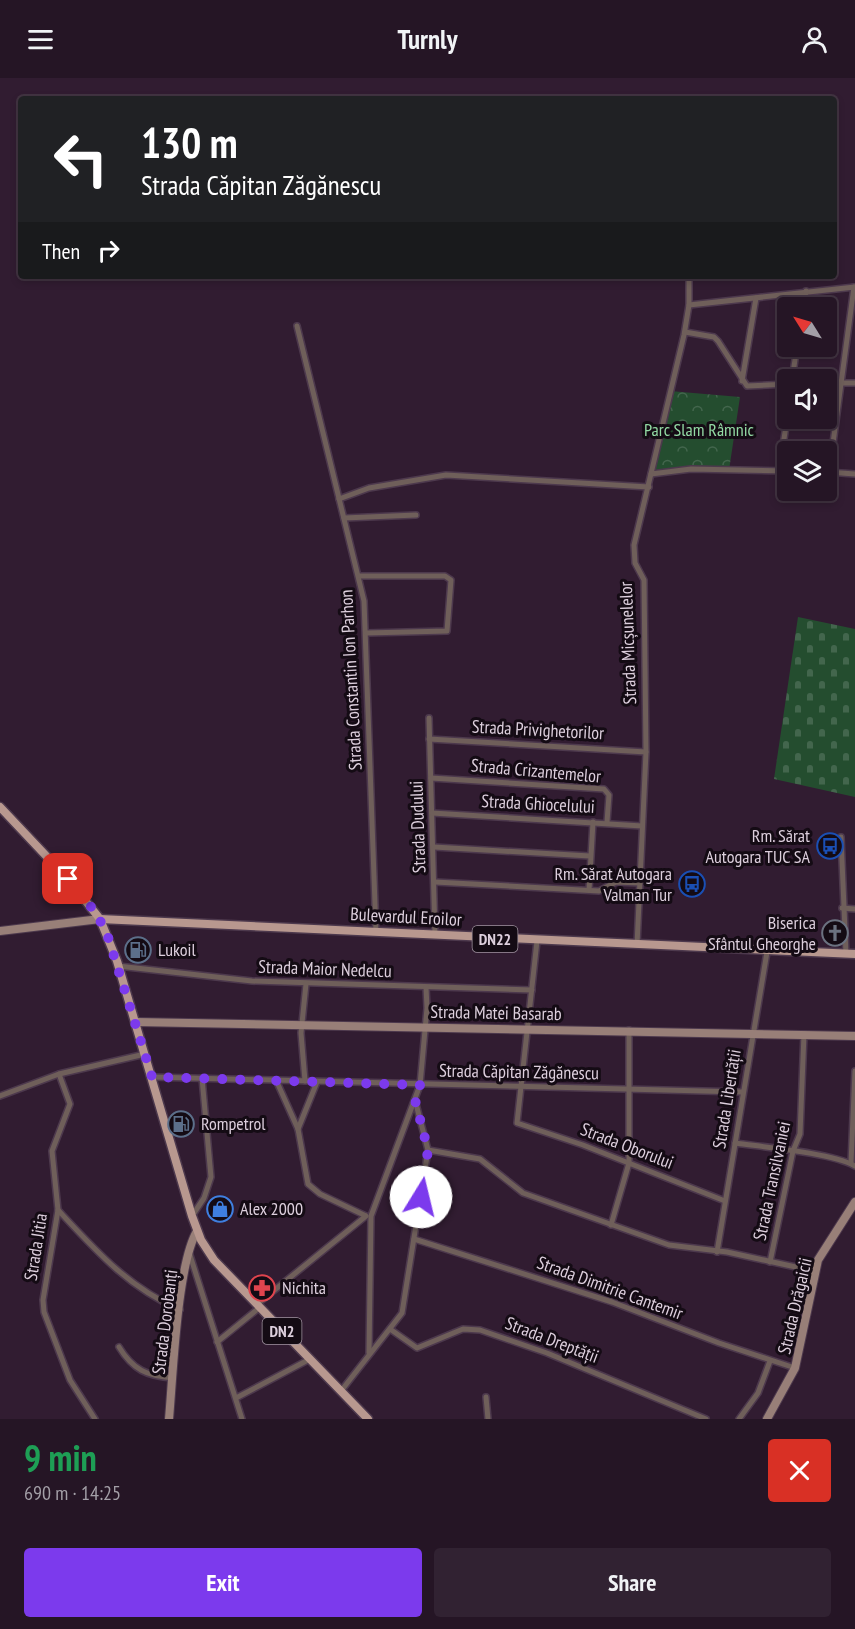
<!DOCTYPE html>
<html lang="en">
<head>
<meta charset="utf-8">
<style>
	body { margin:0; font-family:"PT Sans Narrow",sans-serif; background:#312232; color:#f1f3f6; height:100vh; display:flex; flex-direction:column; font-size:22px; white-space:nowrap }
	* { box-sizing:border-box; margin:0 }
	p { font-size:20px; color:#a39fa7 }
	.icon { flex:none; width:33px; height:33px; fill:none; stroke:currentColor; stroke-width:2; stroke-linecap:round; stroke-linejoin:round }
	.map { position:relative; height:1341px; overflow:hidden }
	.sheet { display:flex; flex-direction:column; background:#251525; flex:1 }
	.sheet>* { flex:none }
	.hud { position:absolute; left:18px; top:18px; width:819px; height:183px; border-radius:6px; box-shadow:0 3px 9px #0003,0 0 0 2px #423442; background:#202124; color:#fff; overflow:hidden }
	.needle { width:39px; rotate:307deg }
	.fabs { position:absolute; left:777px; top:219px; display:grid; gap:12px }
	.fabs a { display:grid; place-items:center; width:60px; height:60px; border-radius:6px; background:#251525; box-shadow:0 3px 9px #0003,0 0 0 2px #423442; font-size:30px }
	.pin { position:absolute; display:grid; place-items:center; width:51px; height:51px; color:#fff; margin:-26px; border-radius:12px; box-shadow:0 3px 9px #0006 }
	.me { position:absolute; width:66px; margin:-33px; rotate:9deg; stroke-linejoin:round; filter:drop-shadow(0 0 4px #0008) }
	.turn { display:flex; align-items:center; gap:21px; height:126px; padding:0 24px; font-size:27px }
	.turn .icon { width:78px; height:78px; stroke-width:2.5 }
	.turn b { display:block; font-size:42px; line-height:51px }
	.then { display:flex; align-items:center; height:57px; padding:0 24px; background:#0003; gap:12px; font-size:22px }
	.round { display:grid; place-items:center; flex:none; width:63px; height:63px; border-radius:6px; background:#312232 }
	.headline { display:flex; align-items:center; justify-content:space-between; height:102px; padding:0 24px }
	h1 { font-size:36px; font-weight:700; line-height:45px; color:#1e9e55 }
	.cta { display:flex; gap:12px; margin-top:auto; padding:12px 24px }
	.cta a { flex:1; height:69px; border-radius:6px; background:#7c3aed; color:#fff; font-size:24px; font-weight:700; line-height:69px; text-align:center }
	.cta a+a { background:#312232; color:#f1f3f6 }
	header { display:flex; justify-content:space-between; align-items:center; height:78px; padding:0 24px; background:#251525; font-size:27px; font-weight:700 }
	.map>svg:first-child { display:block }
</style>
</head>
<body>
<header><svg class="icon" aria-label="menu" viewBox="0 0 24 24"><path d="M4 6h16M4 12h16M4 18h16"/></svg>Turnly<svg class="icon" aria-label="person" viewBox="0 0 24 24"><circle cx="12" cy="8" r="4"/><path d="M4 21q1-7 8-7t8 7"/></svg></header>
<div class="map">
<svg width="855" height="1341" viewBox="0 0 855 1341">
	<defs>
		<pattern id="cemetery-stones" width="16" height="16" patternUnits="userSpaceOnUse" patternTransform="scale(1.5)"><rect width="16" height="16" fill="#244d2f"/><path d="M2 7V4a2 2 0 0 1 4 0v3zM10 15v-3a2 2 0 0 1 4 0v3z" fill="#43664d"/></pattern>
		<pattern id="park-crowns" width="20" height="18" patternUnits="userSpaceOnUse" patternTransform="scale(1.5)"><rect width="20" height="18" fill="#244d2f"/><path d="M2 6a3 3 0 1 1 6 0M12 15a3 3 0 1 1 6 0" fill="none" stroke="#43664d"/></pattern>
	</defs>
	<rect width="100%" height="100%" fill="#311c31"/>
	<polygon fill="url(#cemetery-stones)" points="798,539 855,551 855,719 774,701"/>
	<polygon fill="url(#park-crowns)" points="670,313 740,319 729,392 691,391 651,396"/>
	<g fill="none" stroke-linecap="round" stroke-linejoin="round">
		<g stroke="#4d394d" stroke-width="8">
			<g id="street">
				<polyline points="689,227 855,209"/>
				<polyline points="803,230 806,213"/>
				<polyline points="297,248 364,523 376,854"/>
				<polyline points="685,254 714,259 718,263 747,308 788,306"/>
				<polyline points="792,302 797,268"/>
				<polyline points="742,303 756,220"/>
				<polyline points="826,305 855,305"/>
				<polyline points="779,393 788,335"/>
				<polyline points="828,394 855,396"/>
				<polyline points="829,395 854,209"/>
				<polyline points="651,396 691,391 788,393"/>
				<polyline points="339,421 369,410 446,397 649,409"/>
				<polyline points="344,440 416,437"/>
				<polyline points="360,498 445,498 451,502 447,553 366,555"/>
				<polyline points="429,640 435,857"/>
				<polyline points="429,661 646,674"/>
				<polyline points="431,700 604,711 609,717 607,744"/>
				<polyline points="432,735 642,748"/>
				<polyline points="841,759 846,876"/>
				<polyline points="434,769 590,778"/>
				<polyline points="435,804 599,813 616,804 640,805"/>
				<polyline points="589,812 593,744"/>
				<polyline points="842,830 855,831"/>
				<polyline points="537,863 517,1045 583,1067 725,1123"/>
				<polyline points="637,867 646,674 644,502 635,485 634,467 684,257 689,227 689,198"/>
				<polyline points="118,888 252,903 532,912"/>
				<polyline points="59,996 70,1026 52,1073 58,1132 43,1222 44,1234 70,1302 95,1341"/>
				<polyline points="152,999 742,1014"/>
				<polyline points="276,1002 298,1051 308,1106 320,1116 364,1137"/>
				<polyline points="305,1003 301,955 306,906"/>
				<polyline points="0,1018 59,996 145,976"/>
				<polyline points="298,1051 317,1004"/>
				<path d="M735,1065C763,1069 833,1075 855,1088"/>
				<polyline points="428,1072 480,1081 523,1115 669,1167 727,1174 814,1193"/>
				<polyline points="851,1085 855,993"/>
				<path d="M58,1132C97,1174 128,1209 180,1232"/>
				<polyline points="192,1138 204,1120 211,1099 202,1000"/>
				<polyline points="611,1147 629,1085 629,952"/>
				<polyline points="414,1161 612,1224 719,1265 795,1290"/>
				<polyline points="189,1174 242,1341"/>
				<polyline points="717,1174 767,874"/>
				<polyline points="770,1184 793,1073 800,1056 804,956"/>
				<polyline points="256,1227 366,1138"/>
				<polyline points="390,1251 417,1270 463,1251 480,1252 547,1275 706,1341"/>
				<polyline points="217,1264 259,1230"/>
				<path d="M119,1269C133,1292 147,1298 173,1300"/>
				<polyline points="369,1275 371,1138 420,1007 427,930 426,909"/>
				<polyline points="341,1313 402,1235 428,1072 415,1022"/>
				<polyline points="486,1319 488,1341"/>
				<polyline points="236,1320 310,1281"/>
				<polyline points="739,1341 758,1315 770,1283"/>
			</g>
		</g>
		<g stroke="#4d394d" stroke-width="10">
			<g id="secondary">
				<polyline points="0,853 100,841"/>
				<polyline points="136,944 855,958"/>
				<path d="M169,1341C173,1297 177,1187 197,1153"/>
				<polyline points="767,1341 795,1290 818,1182 855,1124"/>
			</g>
		</g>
		<g stroke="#4d394d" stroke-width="11">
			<g id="primary">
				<polyline points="0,729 68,801 100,841 117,883 192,1138 201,1162 214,1182 368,1341"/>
				<polyline points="100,841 855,876"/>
			</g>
		</g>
		<use href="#street" stroke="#6f5f5a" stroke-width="5"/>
		<use href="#secondary" stroke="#987f78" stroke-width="8"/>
		<use href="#primary" stroke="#b8988f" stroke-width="8"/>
	</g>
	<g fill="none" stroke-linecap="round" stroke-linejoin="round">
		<polyline stroke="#7c3aed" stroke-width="10" stroke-dasharray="0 18" points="68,801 96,835 107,856 152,999 420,1007 415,1022 428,1072 421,1119"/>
	</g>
	<defs>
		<g id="bus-ring" transform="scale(1.35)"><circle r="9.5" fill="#140b14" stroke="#1a4fb4" stroke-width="1.5"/><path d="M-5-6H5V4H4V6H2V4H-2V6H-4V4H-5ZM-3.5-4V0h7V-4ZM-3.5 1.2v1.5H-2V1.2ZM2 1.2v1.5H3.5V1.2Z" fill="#1a4fb4"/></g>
		<g id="church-ring" transform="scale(1.35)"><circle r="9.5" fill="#140b14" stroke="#6b7280" stroke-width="1.5"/><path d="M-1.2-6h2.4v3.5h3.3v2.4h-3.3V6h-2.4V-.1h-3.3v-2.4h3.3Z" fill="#6b7280"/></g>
		<g id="fuel-ring" transform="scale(1.35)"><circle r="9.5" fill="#140b14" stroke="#5c6f8a" stroke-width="1.5"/><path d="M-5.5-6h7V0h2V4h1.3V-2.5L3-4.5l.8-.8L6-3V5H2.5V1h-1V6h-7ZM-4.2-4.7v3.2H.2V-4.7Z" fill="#5c6f8a"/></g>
		<g id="shop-ring" transform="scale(1.35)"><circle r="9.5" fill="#140b14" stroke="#3f7fe0" stroke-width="1.5"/><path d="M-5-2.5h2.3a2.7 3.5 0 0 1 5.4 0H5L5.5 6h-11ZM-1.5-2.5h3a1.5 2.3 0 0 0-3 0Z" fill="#3f7fe0"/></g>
		<g id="pharmacy-ring" transform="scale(1.35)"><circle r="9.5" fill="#140b14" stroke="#e0444e" stroke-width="1.5"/><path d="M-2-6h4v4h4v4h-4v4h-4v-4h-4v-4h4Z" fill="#e0444e"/></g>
	</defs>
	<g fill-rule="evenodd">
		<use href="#bus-ring" x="830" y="768"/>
		<use href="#bus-ring" x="692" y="806"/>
		<use href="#church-ring" x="835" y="855"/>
		<use href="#fuel-ring" x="138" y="872"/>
		<use href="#fuel-ring" x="181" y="1046"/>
		<use href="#shop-ring" x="220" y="1131"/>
		<use href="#pharmacy-ring" x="262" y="1210"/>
	</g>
	<g text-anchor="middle" stroke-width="6" stroke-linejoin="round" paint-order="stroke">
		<g fill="#140b14" stroke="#a194a1" stroke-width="1.5">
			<rect x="472.5" y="848" width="45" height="26" rx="4.5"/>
			<rect x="262.5" y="1240" width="39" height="26" rx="4.5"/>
		</g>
		<g font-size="16" font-weight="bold" fill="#ddcfdd">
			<text x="495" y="867">DN22</text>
			<text x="282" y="1259">DN2</text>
		</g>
		<g font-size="18" fill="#93daa4" stroke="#140b14">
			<text x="699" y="358">Parc Slam Râmnic</text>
		</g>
		<g font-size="18" fill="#ddcfdd" stroke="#140b14">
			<text transform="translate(628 565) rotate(-92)" y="6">Strada Micșunelelor</text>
			<text transform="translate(351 602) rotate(-93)" y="6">Strada Constantin Ion Parhon</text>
			<text transform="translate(538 652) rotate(3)" y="6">Strada Privighetorilor</text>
			<text transform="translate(536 693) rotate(5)" y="6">Strada Crizantemelor</text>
			<text transform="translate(538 726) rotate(3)" y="6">Strada Ghiocelului</text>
			<text transform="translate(418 749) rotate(-92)" y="6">Strada Dudului</text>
			<text transform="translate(406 839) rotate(3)" y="6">Bulevardul Eroilor</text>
			<text transform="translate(325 891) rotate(2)" y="6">Strada Maior Nedelcu</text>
			<text transform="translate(496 935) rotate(1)" y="6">Strada Matei Basarab</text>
			<text transform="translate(519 994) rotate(1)" y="6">Strada Căpitan Zăgănescu</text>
			<text transform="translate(727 1021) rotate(-81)" y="6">Strada Libertății</text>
			<text transform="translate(627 1068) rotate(21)" y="6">Strada Oborului</text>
			<text transform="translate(772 1103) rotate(-78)" y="6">Strada Transilvaniei</text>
			<text transform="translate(36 1169) rotate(-81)" y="6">Strada Jitia</text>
			<text transform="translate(610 1210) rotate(20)" y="6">Strada Dimitrie Cantemir</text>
			<text transform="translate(795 1228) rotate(-77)" y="6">Strada Drăgaicii</text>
			<text transform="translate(165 1244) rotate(-83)" y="6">Strada Dorobanți</text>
			<text transform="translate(552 1262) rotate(21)" y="6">Strada Dreptății</text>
		</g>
		<g font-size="18" fill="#ddcfdd" stroke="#140b14" text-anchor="start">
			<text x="810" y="764" text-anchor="end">Rm. Sărat<tspan x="810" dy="21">Autogara TUC SA</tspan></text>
			<text x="672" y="802" text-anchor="end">Rm. Sărat Autogara<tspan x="672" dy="21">Valman Tur</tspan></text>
			<text x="816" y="851" text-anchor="end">Biserica<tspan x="816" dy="21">Sfântul Gheorghe</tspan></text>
			<text x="158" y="878">Lukoil</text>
			<text x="201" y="1052">Rompetrol</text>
			<text x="240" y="1137">Alex 2000</text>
			<text x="282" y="1216">Nichita</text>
		</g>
	</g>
</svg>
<div class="fabs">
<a><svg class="needle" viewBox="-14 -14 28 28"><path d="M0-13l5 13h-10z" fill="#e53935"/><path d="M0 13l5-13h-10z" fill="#a39fa7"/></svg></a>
<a><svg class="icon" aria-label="sound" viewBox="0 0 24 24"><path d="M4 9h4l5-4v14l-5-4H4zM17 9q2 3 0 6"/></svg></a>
<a><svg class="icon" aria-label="layers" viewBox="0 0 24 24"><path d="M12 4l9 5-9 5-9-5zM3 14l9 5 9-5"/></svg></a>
</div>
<div class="pin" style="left:68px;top:801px;background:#d93025"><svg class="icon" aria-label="arrive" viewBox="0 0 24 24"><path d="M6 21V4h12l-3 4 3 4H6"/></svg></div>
<svg class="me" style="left:421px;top:1119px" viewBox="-20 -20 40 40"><circle r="19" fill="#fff"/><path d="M0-13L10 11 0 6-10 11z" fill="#7c3aed"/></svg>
<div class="hud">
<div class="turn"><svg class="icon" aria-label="left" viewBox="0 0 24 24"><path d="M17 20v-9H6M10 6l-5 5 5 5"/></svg><div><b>130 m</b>Strada Căpitan Zăgănescu</div></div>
<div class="then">Then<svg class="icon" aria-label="right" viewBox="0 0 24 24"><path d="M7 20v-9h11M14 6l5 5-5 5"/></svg></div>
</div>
</div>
<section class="sheet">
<div class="headline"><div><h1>9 min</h1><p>690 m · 14:25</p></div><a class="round" style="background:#d93025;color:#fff"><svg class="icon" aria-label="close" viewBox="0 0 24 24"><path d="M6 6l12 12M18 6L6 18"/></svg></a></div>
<div class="cta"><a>Exit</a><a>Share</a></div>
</section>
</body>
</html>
